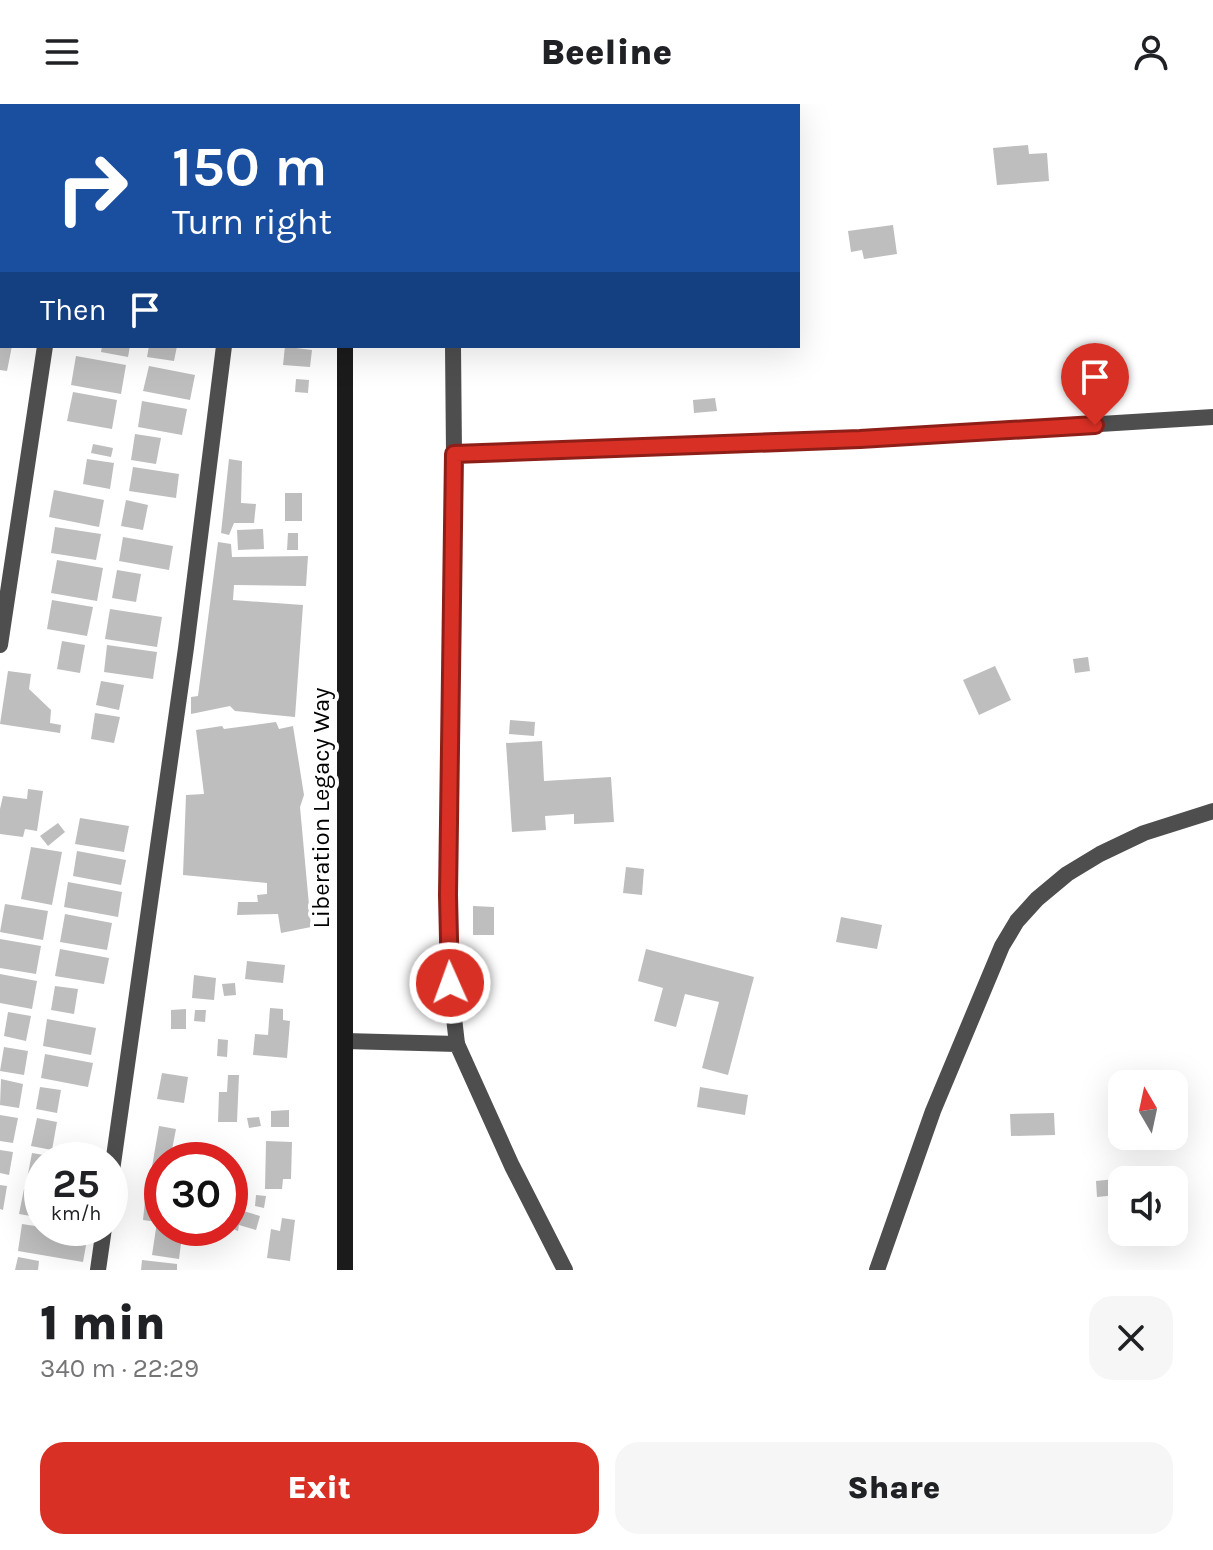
<!DOCTYPE html>
<html lang="en">
<head>
<meta charset="utf-8">
<style>
	body { margin:0; font-family:Karla,sans-serif; background:#f6f6f6; color:#202124; height:100vh; display:flex; flex-direction:column; font-size:30px; white-space:nowrap }
	* { box-sizing:border-box; margin:0 }
	p { font-size:26px; color:#757577 }
	.icon { flex:none; width:44px; height:44px; fill:none; stroke:currentColor; stroke-width:2; stroke-linecap:round; stroke-linejoin:round }
	.map { position:relative; height:1166px; overflow:hidden }
	.side { display:flex; flex-direction:column; background:#fff; flex:1 }
	.side>* { flex:none }
	.top-card { position:absolute; left:0px; top:0px; width:800px; height:244px; box-shadow:0 8px 32px #0002; background:#1a4fa0; color:#fff; overflow:hidden }
	.needle { width:52px; rotate:351deg }
	.tools { position:absolute; left:1108px; top:966px; display:grid; gap:16px }
	.tools a { display:grid; place-items:center; width:80px; height:80px; border-radius:16px; background:#fff; box-shadow:0 8px 32px #0002; font-size:40px }
	.speed { position:absolute; left:24px; top:1038px; display:flex; gap:16px; font-size:40px; font-weight:700; text-align:center }
	.speed>* { display:grid; place-content:center; width:104px; height:104px; border-radius:50%; background:#fff; box-shadow:0 8px 32px #0002; line-height:1 }
	.speed small { font-size:20px; font-weight:400 }
	.speed .limit { border:12px solid #d22; background:#fff; color:#111 }
	.pin { position:absolute; display:grid; place-items:center; width:68px; height:68px; color:#fff; margin:-82px -34px; border-radius:50% 50% 50% 0; rotate:-45deg; box-shadow:0 0 8px #0007 }
	.pin .icon { rotate:45deg }
	.me { position:absolute; width:88px; margin:-44px; rotate:358deg; stroke-linejoin:round; filter:drop-shadow(0 0 6px #0008) }
	.turn { display:flex; align-items:center; gap:28px; height:168px; padding:0 40px; font-size:36px }
	.turn .icon { width:104px; height:104px; stroke-width:2.5 }
	.turn b { display:block; font-size:56px; line-height:68px }
	.then { display:flex; align-items:center; height:76px; padding:0 40px; background:#0003; gap:16px; font-size:30px }
	.round { display:grid; place-items:center; flex:none; width:84px; height:84px; border-radius:24px; background:#f6f6f6 }
	.headline { display:flex; align-items:center; justify-content:space-between; height:136px; padding:0 40px }
	h1 { font-size:48px; font-weight:800; line-height:60px }
	.cta { display:flex; gap:16px; margin-top:auto; padding:16px 40px }
	.cta a { flex:1; height:92px; border-radius:24px; background:#d93025; color:#fff; font-size:32px; font-weight:800; line-height:92px; text-align:center }
	.cta a+a { background:#f6f6f6; color:#202124 }
	header { display:flex; justify-content:space-between; align-items:center; height:104px; padding:0 40px; background:#fff; font-size:36px; font-weight:800 }
	.map>svg:first-child { display:block }
</style>
</head>
<body>
<header><svg class="icon" aria-label="menu" viewBox="0 0 24 24"><path d="M4 6h16M4 12h16M4 18h16"/></svg>Beeline<svg class="icon" aria-label="person" viewBox="0 0 24 24"><circle cx="12" cy="8" r="4"/><path d="M4 21q1-7 8-7t8 7"/></svg></header>
<div class="map">
<svg width="1213" height="1166" viewBox="0 0 1213 1166">
	<rect width="100%" height="100%" fill="#fff"/>
	<g fill="#bebebe">
		<polygon points="1028,41 1029,50 1047,49 1049,77 997,81 993,44"/>
		<polygon points="893,121 897,150 864,155 862,146 851,148 848,127"/>
		<polygon points="0,242 12,242 7,267 0,266"/>
		<polygon points="102,242 130,242 128,253 101,248"/>
		<polygon points="149,242 177,242 174,257 147,253"/>
		<polygon points="285,242 296,242 296,244 312,246 310,263 283,261"/>
		<polygon points="76,252 126,261 121,290 71,281"/>
		<polygon points="149,262 195,271 190,296 143,287"/>
		<polygon points="296,275 309,276 308,289 295,288"/>
		<polygon points="73,288 117,296 112,325 67,317"/>
		<polygon points="715,294 717,307 694,309 693,296"/>
		<polygon points="142,297 187,305 182,331 138,323"/>
		<polygon points="135,330 161,334 156,360 131,356"/>
		<polygon points="93,340 113,344 111,353 91,349"/>
		<polygon points="87,355 114,359 110,385 83,380"/>
		<polygon points="229,355 242,357 241,399 256,400 254,419 234,419 229,431 221,429"/>
		<polygon points="133,363 179,370 176,394 129,387"/>
		<polygon points="54,386 104,396 99,423 49,413"/>
		<rect x="285" y="389" width="17" height="28"/>
		<polygon points="126,396 148,401 143,426 121,422"/>
		<polygon points="55,423 101,430 96,456 51,449"/>
		<polygon points="263,425 264,445 238,446 237,426"/>
		<polygon points="288,429 298,429 298,446 287,446"/>
		<polygon points="123,433 173,442 169,466 119,457"/>
		<polygon points="218,438 231,440 232,453 308,452 306,482 234,481 233,496 303,501 295,613 235,607 230,602 191,610 191,593 198,592"/>
		<polygon points="57,456 103,464 97,497 51,489"/>
		<polygon points="117,466 141,470 136,498 112,494"/>
		<polygon points="52,496 93,503 87,532 47,525"/>
		<polygon points="110,505 162,513 157,543 105,535"/>
		<polygon points="62,537 85,541 80,569 57,565"/>
		<polygon points="107,541 157,548 153,575 104,568"/>
		<polygon points="1088,553 1090,567 1075,569 1073,555"/>
		<polygon points="995,562 1011,596 979,611 963,576"/>
		<polygon points="8,567 31,570 29,585 51,606 50,619 61,621 60,629 0,620"/>
		<polygon points="101,577 124,581 119,606 96,601"/>
		<polygon points="95,609 120,613 114,639 91,635"/>
		<polygon points="510,616 535,618 534,632 509,630"/>
		<polygon points="276,618 279,625 293,622 304,691 300,703 311,823 281,829 278,810 237,811 238,798 258,798 257,791 267,790 267,779 183,771 186,691 204,690 196,626 222,622 224,625"/>
		<polygon points="542,637 544,677 611,673 614,718 574,720 574,710 545,712 546,726 512,728 506,639"/>
		<polygon points="28,685 43,687 37,727 25,725 23,733 0,730 0,705 3,692 27,695"/>
		<polygon points="80,714 129,722 124,748 75,740"/>
		<polygon points="58,719 65,728 48,742 40,732"/>
		<polygon points="31,743 62,748 52,801 21,795"/>
		<polygon points="77,747 126,756 121,781 73,772"/>
		<polygon points="626,763 644,765 642,791 623,789"/>
		<polygon points="68,778 122,788 118,813 64,803"/>
		<polygon points="5,800 48,807 43,836 0,828"/>
		<polygon points="473,802 494,803 494,831 473,831"/>
		<polygon points="65,810 112,819 107,846 60,838"/>
		<polygon points="841,813 882,821 877,845 836,838"/>
		<polygon points="0,835 41,842 36,870 0,864"/>
		<polygon points="60,845 109,854 104,880 55,872"/>
		<polygon points="646,845 754,873 728,971 702,964 719,898 685,890 676,923 654,917 663,884 638,877"/>
		<polygon points="247,857 285,861 283,879 245,875"/>
		<polygon points="0,870 37,877 32,905 0,899"/>
		<polygon points="194,871 216,874 214,896 192,894"/>
		<polygon points="235,879 236,891 224,892 222,880"/>
		<polygon points="55,882 78,885 74,910 51,906"/>
		<polygon points="270,904 283,905 283,916 290,917 287,954 253,951 255,930 268,931"/>
		<polygon points="186,905 186,925 171,925 171,906"/>
		<polygon points="195,906 206,906 205,918 194,917"/>
		<polygon points="8,908 31,912 26,937 4,932"/>
		<polygon points="47,915 96,924 91,951 43,942"/>
		<polygon points="218,935 228,936 227,953 217,952"/>
		<polygon points="4,943 28,947 24,971 0,967"/>
		<polygon points="45,950 93,959 88,983 41,974"/>
		<polygon points="162,969 188,973 184,999 157,995"/>
		<polygon points="228,971 239,971 237,1018 218,1018 219,988 227,988"/>
		<polygon points="1,975 23,980 19,1004 0,1001"/>
		<polygon points="40,983 61,986 57,1009 36,1005"/>
		<polygon points="700,983 748,991 745,1011 697,1003"/>
		<polygon points="289,1006 289,1023 271,1023 271,1007"/>
		<polygon points="1054,1009 1055,1031 1011,1032 1010,1010"/>
		<polygon points="0,1011 18,1014 13,1039 0,1037"/>
		<polygon points="259,1013 261,1022 249,1024 247,1014"/>
		<polygon points="37,1014 57,1018 52,1046 31,1042"/>
		<polygon points="159,1022 176,1025 170,1056 162,1056 162,1094 147,1092"/>
		<polygon points="266,1037 292,1038 291,1075 283,1075 282,1085 265,1085"/>
		<polygon points="0,1046 13,1048 9,1071 0,1069"/>
		<polygon points="32,1049 61,1054 61,1056 42,1056 42,1078 27,1075"/>
		<polygon points="1115,1075 1117,1091 1097,1093 1096,1077"/>
		<polygon points="0,1081 7,1082 3,1106 0,1105"/>
		<polygon points="24,1085 42,1088 42,1114 19,1110"/>
		<polygon points="256,1091 266,1092 264,1104 255,1102"/>
		<polygon points="145,1097 162,1100 162,1124 183,1124 179,1155 152,1151 157,1118 143,1116"/>
		<polygon points="230,1103 260,1112 256,1126 239,1121 238,1127 230,1124"/>
		<polygon points="282,1114 295,1116 290,1157 267,1154 271,1125 280,1127"/>
		<polygon points="22,1120 88,1130 83,1158 18,1147"/>
		<polygon points="18,1153 39,1157 38,1166 15,1166"/>
		<polygon points="142,1156 177,1160 177,1166 141,1166"/>
	</g>
	<g fill="none" stroke-linecap="round" stroke-linejoin="round">
		<g stroke="#4e4e4e" stroke-width="16">
			<polyline points="215,0 232,2"/>
			<polyline points="452,0 452,2"/>
			<polyline points="82,2 83,0"/>
			<polyline points="254,2 254,0"/>
			<polyline points="453,242 454,350 448,791 450,879 457,940"/>
			<polyline points="454,350 860,335 1213,313"/>
			<polyline points="0,541 45,242"/>
			<polyline points="345,937 457,940 512,1062 565,1166"/>
			<polyline points="110,1081 186,544 224,242"/>
			<polyline points="98,1166 104,1124"/>
			<polyline points="877,1166 933,1007 1002,842 1017,817 1037,795 1067,770 1100,750 1144,729 1213,707"/>
		</g>
		<g stroke="#1b1b1b" stroke-width="16">
			<polyline points="345,0 345,2"/>
			<polyline points="345,242 345,1166"/>
		</g>
	</g>
	<g fill="none" stroke-linecap="round" stroke-linejoin="round">
		<g stroke="#8d1f18" stroke-width="20">
			<polyline id="route" points="450,879 448,791 454,350 860,335 1095,321"/>
		</g>
		<use href="#route" stroke="#d93025" stroke-width="14"/>
	</g>
	<g text-anchor="middle" stroke-width="8" stroke-linejoin="round" paint-order="stroke">
		<g font-size="24" fill="#000" stroke="#fff">
			<text transform="translate(321 704) rotate(-90)" y="8">Liberation Legacy Way</text>
		</g>
	</g>
</svg>
<div class="tools">
<a><svg class="needle" viewBox="-14 -14 28 28"><path d="M0-13l5 13h-10z" fill="#e53935"/><path d="M0 13l5-13h-10z" fill="#757577"/></svg></a>
<a><svg class="icon" aria-label="sound" viewBox="0 0 24 24"><path d="M4 9h4l5-4v14l-5-4H4zM17 9q2 3 0 6"/></svg></a>
</div>
<div class="speed"><div>25<small>km/h</small></div><div class="limit">30</div></div>
<div class="pin" style="left:1095px;top:321px;background:#d93025"><svg class="icon" aria-label="arrive" viewBox="0 0 24 24"><path d="M6 21V4h12l-3 4 3 4H6"/></svg></div>
<svg class="me" style="left:450px;top:879px" viewBox="-20 -20 40 40"><circle r="17" fill="#d93025" stroke="#fff" stroke-width="3"/><path d="M0-11L8 9 0 5-8 9z" fill="#fff"/></svg>
<div class="top-card">
<div class="turn"><svg class="icon" aria-label="right" viewBox="0 0 24 24"><path d="M7 20v-9h11M14 6l5 5-5 5"/></svg><div><b>150 m</b>Turn right</div></div>
<div class="then">Then<svg class="icon" aria-label="arrive" viewBox="0 0 24 24"><path d="M6 21V4h12l-3 4 3 4H6"/></svg></div>
</div>
</div>
<section class="side">
<div class="headline"><div><h1>1 min</h1><p>340 m · 22:29</p></div><a class="round"><svg class="icon" aria-label="close" viewBox="0 0 24 24"><path d="M6 6l12 12M18 6L6 18"/></svg></a></div>
<div class="cta"><a>Exit</a><a>Share</a></div>
</section>
</body>
</html>
